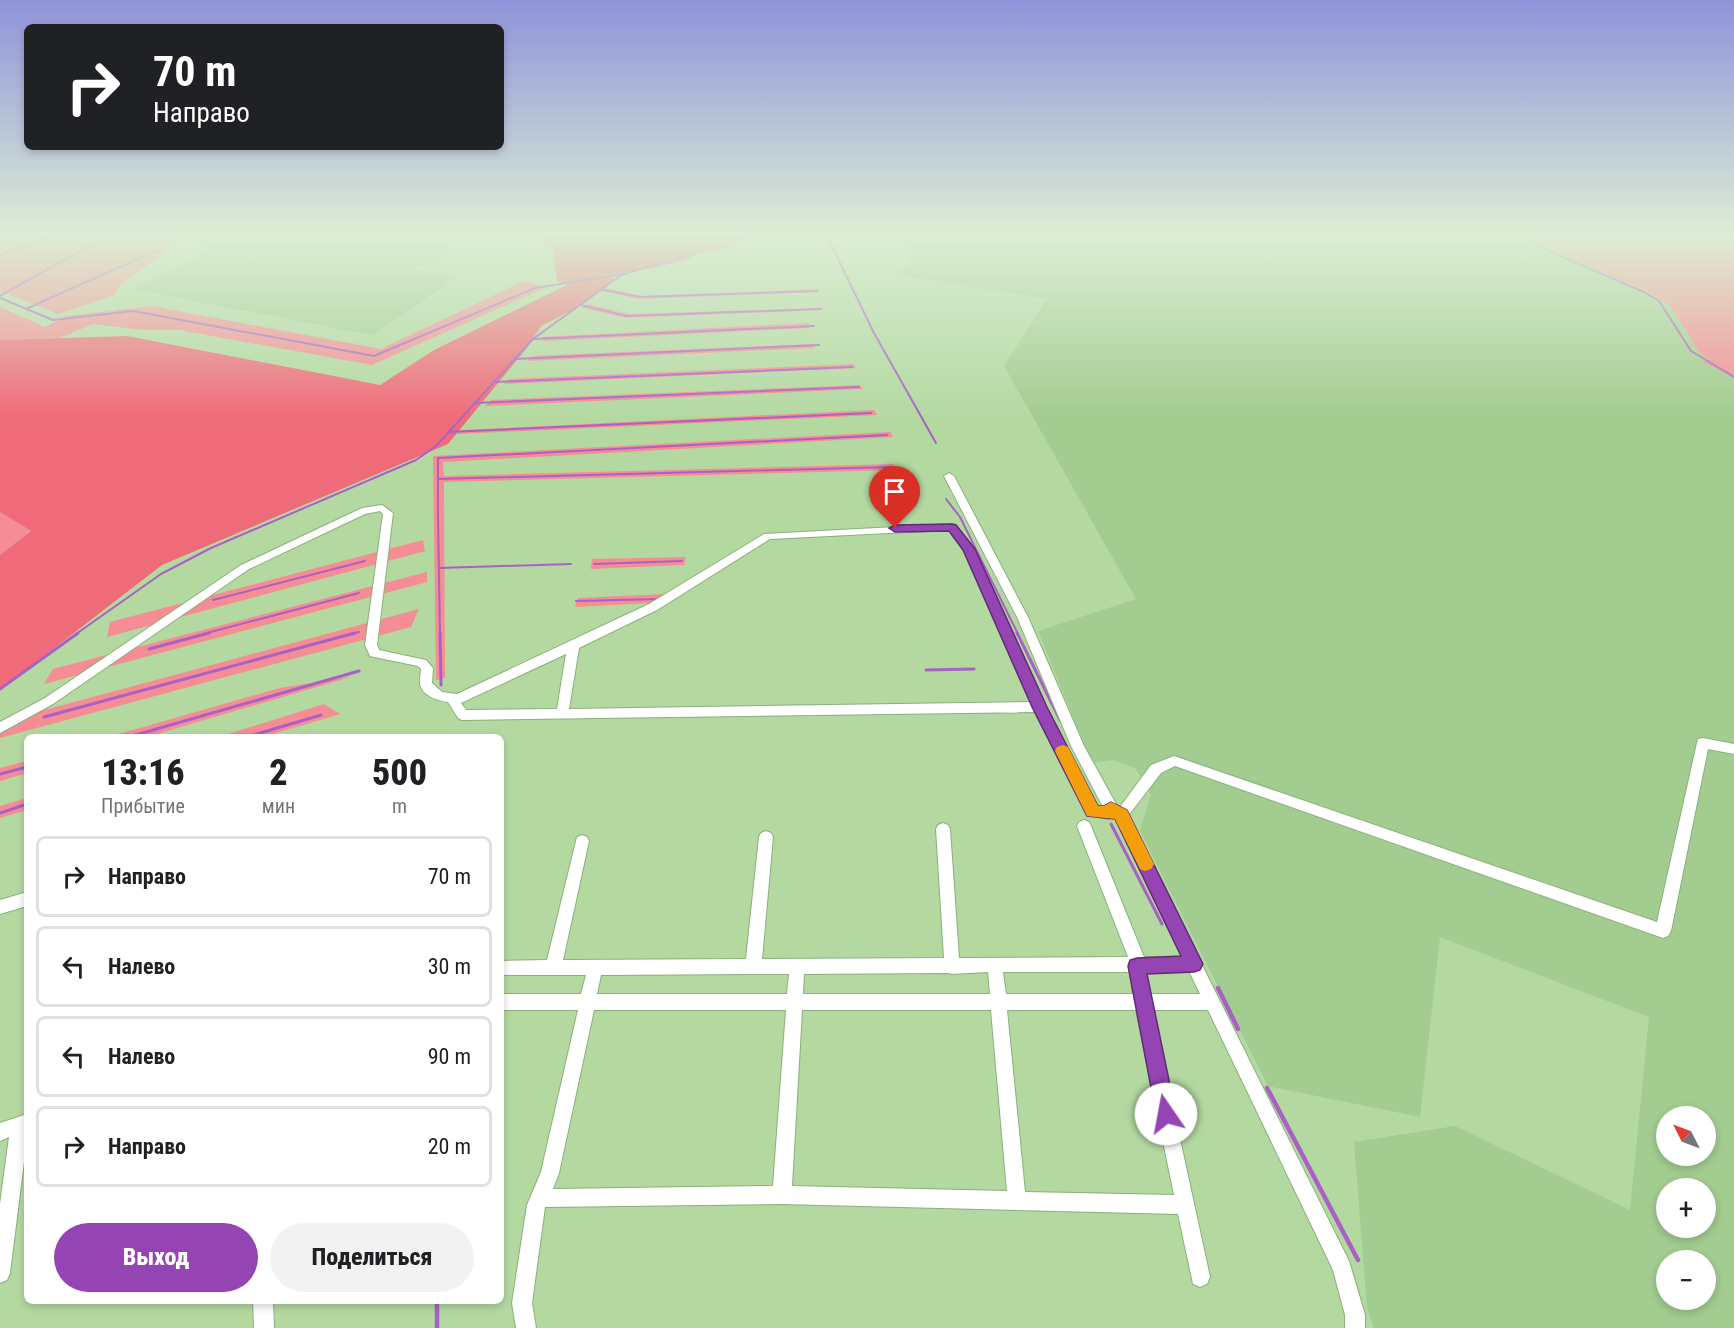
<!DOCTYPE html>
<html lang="ru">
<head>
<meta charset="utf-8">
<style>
	body { margin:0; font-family:"Roboto Condensed",sans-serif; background:#f2f2f2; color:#202124; height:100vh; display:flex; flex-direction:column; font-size:22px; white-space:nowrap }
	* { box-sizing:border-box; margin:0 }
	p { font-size:20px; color:#757577 }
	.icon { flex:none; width:33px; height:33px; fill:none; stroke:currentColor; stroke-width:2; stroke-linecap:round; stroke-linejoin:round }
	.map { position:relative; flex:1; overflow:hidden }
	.side { position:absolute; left:24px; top:734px; width:480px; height:570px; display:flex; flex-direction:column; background:#fff; border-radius:9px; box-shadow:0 3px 9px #0003 }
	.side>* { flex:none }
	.banner { position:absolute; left:24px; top:24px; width:480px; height:126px; border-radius:9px; box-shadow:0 3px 9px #0003; background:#202124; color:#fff; overflow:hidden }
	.needle { width:39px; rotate:312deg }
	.buttons { position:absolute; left:1656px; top:1106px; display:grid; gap:12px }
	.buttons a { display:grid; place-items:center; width:60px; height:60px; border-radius:50%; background:#fff; box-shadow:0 3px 9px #0003; font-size:30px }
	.pin { position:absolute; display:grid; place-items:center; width:51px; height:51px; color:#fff; margin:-62px -26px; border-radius:50% 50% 50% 0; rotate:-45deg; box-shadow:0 0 6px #0007 }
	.pin .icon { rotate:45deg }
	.me { position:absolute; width:66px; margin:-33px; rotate:348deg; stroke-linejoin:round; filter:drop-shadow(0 0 4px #0008) }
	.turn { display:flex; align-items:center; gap:21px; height:126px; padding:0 30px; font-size:27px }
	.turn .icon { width:78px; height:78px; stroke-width:2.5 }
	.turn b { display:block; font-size:42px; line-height:51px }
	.eta { display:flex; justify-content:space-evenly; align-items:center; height:102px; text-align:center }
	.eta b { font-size:36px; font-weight:800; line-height:42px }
	.primary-button { display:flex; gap:12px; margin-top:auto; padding:12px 30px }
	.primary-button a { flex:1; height:69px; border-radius:36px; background:#9544b3; color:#fff; font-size:24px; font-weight:800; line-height:69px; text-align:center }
	.primary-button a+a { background:#f2f2f2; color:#202124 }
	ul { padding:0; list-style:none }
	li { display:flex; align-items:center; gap:18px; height:81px; margin:0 12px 9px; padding:0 18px; border:3px solid #e0e0e0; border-radius:9px }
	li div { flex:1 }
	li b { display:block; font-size:22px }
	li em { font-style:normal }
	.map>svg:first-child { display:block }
</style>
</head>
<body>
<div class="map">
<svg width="1734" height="1328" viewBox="0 0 1734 1328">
	<rect width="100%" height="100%" fill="#b3d9a1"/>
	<g fill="#a3cc90" fill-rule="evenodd">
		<polygon points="221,232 457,232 444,240 456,242 442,251 451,253 433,264 419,266 413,270 458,277 372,335 131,289 211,249 195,245"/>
		<path d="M879,232H1434L1469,241V232H1529L1540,246L1647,291L1670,305L1699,352L1734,374V1328H1374L1367,1308L1354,1142L1455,1126L1630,1210L1649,1017L1440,937L1420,1117L1268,1086L1140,831L1151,794L1135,768L1113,760L1092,763L1038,631L1136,599L1004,366L1047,299L898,275L911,260L907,247ZM1666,1116H1706V1155H1666ZM1666,1188H1706V1227H1666ZM1666,1260H1706V1299H1666Z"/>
	</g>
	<g fill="#f68c94">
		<polygon points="0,232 189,232 169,247 161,257 132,275 119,287 115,295 58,314 0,291"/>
		<polygon points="1529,232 1734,232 1734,377 1702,362 1710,360 1699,352 1670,305 1647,291 1540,246"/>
		<polygon points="524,281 547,287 372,365 179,330 143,330 93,324 60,338 0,340 0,307 45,327 66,316 151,306 381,349"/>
		<polygon points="606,288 642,296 818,289 819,292 638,299 602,291"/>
		<polygon points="588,304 629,314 821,308 822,310 625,318 582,308"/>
		<polygon points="809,323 810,328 544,341 542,337"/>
		<polygon points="812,344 816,348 527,361 532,356"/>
		<polygon points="853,364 856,368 504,384 509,379"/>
		<polygon points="860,385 863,389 485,406 491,400"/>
		<polygon points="874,410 877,415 457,434 461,430"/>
		<polygon points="890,432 893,437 443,462 444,476 894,464 896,470 444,482 445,678 436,680 433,456"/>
		<polygon points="0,512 31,531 0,555"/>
		<polygon points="423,540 425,551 107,637 110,622"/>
		<polygon points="686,557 684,565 591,569 592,559"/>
		<polygon points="427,572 427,582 44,684 53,669"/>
		<polygon points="666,594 651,603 575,607 578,598"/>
		<polygon points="419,609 411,627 0,738 0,722"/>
		<polygon points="354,676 150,736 112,736 280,688"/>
		<polygon points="324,704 340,714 266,736 222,736"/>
		<polygon points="27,761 27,773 0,781 0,768"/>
		<polygon points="27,798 27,810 0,818 0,806"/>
	</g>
	<polygon fill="#f06b79" points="538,232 700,232 741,239 723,249 697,254 688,260 653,268 600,276 616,279 575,309 541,326 526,349 448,444 162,565 0,690 0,555 31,531 0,512 0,340 127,336 380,385 434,350 567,285 557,281 553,251 546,247 536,234"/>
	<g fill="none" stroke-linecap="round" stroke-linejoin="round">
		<g stroke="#aa61c6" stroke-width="2">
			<polyline points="825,232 874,333 936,443"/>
			<polyline points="1531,232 1537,246 1644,292 1659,301 1691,351 1734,377"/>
			<polyline points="0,255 59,232"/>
			<polyline points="604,290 640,297 817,291"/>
			<polyline points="0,296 114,232"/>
			<polyline points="0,298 53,320 133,311 374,356 535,288 624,274 764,232"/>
			<polyline points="581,305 627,316 821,309"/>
			<polyline points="28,308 158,250"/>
			<polyline points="534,339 814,326"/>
			<polyline points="515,359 819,345"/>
			<polyline points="495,382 852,367"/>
			<polyline points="475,403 859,387"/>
			<polyline points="448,432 871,413"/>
			<polyline points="438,479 891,467"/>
			<polyline points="946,499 960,517 1018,634"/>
			<polyline points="438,518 438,458 887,435"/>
			<polyline points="438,518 440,634"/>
			<polyline points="594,564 682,561"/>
			<polyline points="439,568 571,564"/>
			<polyline points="213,600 365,561"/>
			<polyline points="576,601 661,599"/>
			<polyline points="76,634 161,574 211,548 416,460 436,446 533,339 623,274"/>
			<polyline points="203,634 359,593"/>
			<polyline points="350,634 359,632"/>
		</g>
		<g stroke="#aa61c6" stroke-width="3">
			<polyline points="440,633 441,685"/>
			<polyline points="1017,633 1060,720"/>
			<polyline points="149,649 209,633"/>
			<polyline points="926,670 974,669"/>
			<polyline points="0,689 78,633"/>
			<polyline points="44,717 355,633"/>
			<polyline points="132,736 359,671"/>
			<polyline points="250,736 321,715"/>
			<polyline points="0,774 27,767"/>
			<polyline points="0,813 27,804"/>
			<polyline points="1111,824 1162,924"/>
		</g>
		<g stroke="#aa61c6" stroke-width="4.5">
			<polyline points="1218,988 1238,1029"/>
			<polyline points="1267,1088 1358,1260"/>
			<polyline points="437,1300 437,1328"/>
		</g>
		<g stroke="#8bb07a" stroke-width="2">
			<g id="minor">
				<path d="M949,473L954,476L1028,617L1084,746L1116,804L1120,807L1151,765L1174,756L1657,922L1697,743L1698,739L1703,738L1734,744V754L1708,749L1671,931L1668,936L1663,938L1175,766L1161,773L1128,816L1349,1261L1365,1315V1328H1345V1315L1333,1270L1208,1010H1152L1210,1277L1207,1284L1200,1287L1193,1284L1178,1214L782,1204L545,1207L532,1303L536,1328H516L512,1303L527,1205L541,1172L578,1010H501V994H581L586,975H501V961L547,960L577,837L582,835L587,837L589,841L563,960L746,959L759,837L761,833L766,831L771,833L773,837L762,959L944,958L936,829L938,825L943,823L948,825L950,829L959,958L1128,957L1077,826L1079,822L1084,820L1089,822L1091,826L1144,957H1182L1116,819L1113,817L1108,819L1088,815L1035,712L462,720L458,718L448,702C439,701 422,696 420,684C419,680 421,673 421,669L418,666L374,657L370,656L365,645L383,514L380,511L365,514L249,569L53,704L0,733V722L45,698L241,565L362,508L382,505L393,513L377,645L379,650L426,660L433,668L432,683L442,692L457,694L649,604L764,534L952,524L956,525L974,549L1045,707L1097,806L1103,807L1071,746L1017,617L944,476ZM949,530L964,550L1031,702L569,709L579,648L657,610L770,539ZM566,654L557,709L466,710L461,703ZM1189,971L1200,994H1149L1146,972ZM988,972L990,994H803L804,974L948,973L952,974ZM1003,972H1130L1133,994H1006ZM754,974H789L787,994H597L601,975ZM594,1010H786L773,1186L553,1189L559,1173ZM802,1010H991L1007,1191L792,1186ZM1007,1010H1136L1174,1195L1025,1192Z"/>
				<polygon points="27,892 27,906 0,914 0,900"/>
				<polygon points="27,1114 27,1138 10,1273 7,1280 0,1283 0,1204 9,1137 0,1141 0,1123"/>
				<polygon points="253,1300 273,1300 274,1328 254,1328"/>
			</g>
		</g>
		<use href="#minor" fill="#fff" fill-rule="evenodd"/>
	</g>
	<linearGradient id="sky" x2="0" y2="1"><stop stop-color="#8f93da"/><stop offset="0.56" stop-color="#ddeed5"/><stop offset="1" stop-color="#ddeed5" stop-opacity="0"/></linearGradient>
	<rect width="1734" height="418" fill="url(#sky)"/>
	<polygon fill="#9544b3" stroke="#612c74" stroke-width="1.5" points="952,524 956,525 975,549 1047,707 1098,806 1104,806 1111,802 1127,810 1203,964 1200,970 1194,972 1147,974 1176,1114 1173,1121 1166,1124 1159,1121 1156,1114 1128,966 1130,960 1137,958 1181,956 1115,819 1087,816 1032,707 963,550 949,531 895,532 889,528 895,525"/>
	<polygon fill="#f59e0b" points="1063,745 1068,747 1098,806 1104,806 1111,802 1127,810 1154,864 1151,869 1145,871 1140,869 1115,819 1087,816 1055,751 1057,747"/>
</svg>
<div class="buttons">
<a><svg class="needle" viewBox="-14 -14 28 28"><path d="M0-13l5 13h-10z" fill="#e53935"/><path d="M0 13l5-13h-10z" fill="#757577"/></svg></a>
<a>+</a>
<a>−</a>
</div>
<div class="pin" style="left:895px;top:528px;background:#d93025"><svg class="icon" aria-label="arrive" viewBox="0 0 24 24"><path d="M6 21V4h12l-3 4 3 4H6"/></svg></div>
<svg class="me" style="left:1166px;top:1114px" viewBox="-20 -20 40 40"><circle r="19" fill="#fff"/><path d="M0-13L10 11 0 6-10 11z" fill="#9544b3"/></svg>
<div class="banner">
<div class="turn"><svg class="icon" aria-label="right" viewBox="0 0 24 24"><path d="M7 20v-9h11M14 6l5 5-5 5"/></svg><div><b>70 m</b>Направо</div></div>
</div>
<section class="side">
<div class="eta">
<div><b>13:16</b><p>Прибытие</p></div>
<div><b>2</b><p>мин</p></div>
<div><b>500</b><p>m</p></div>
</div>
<ul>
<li><svg class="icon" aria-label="right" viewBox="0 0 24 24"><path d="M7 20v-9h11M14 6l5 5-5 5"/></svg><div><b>Направо</b></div><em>70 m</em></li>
<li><svg class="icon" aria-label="left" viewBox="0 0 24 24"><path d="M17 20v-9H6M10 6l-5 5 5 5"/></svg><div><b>Налево</b></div><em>30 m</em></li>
<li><svg class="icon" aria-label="left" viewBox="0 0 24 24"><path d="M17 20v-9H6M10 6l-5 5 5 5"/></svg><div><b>Налево</b></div><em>90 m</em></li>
<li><svg class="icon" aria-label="right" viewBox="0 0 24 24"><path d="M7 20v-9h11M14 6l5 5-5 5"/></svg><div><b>Направо</b></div><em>20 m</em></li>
</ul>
<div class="primary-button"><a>Выход</a><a>Поделиться</a></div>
</section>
</div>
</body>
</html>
